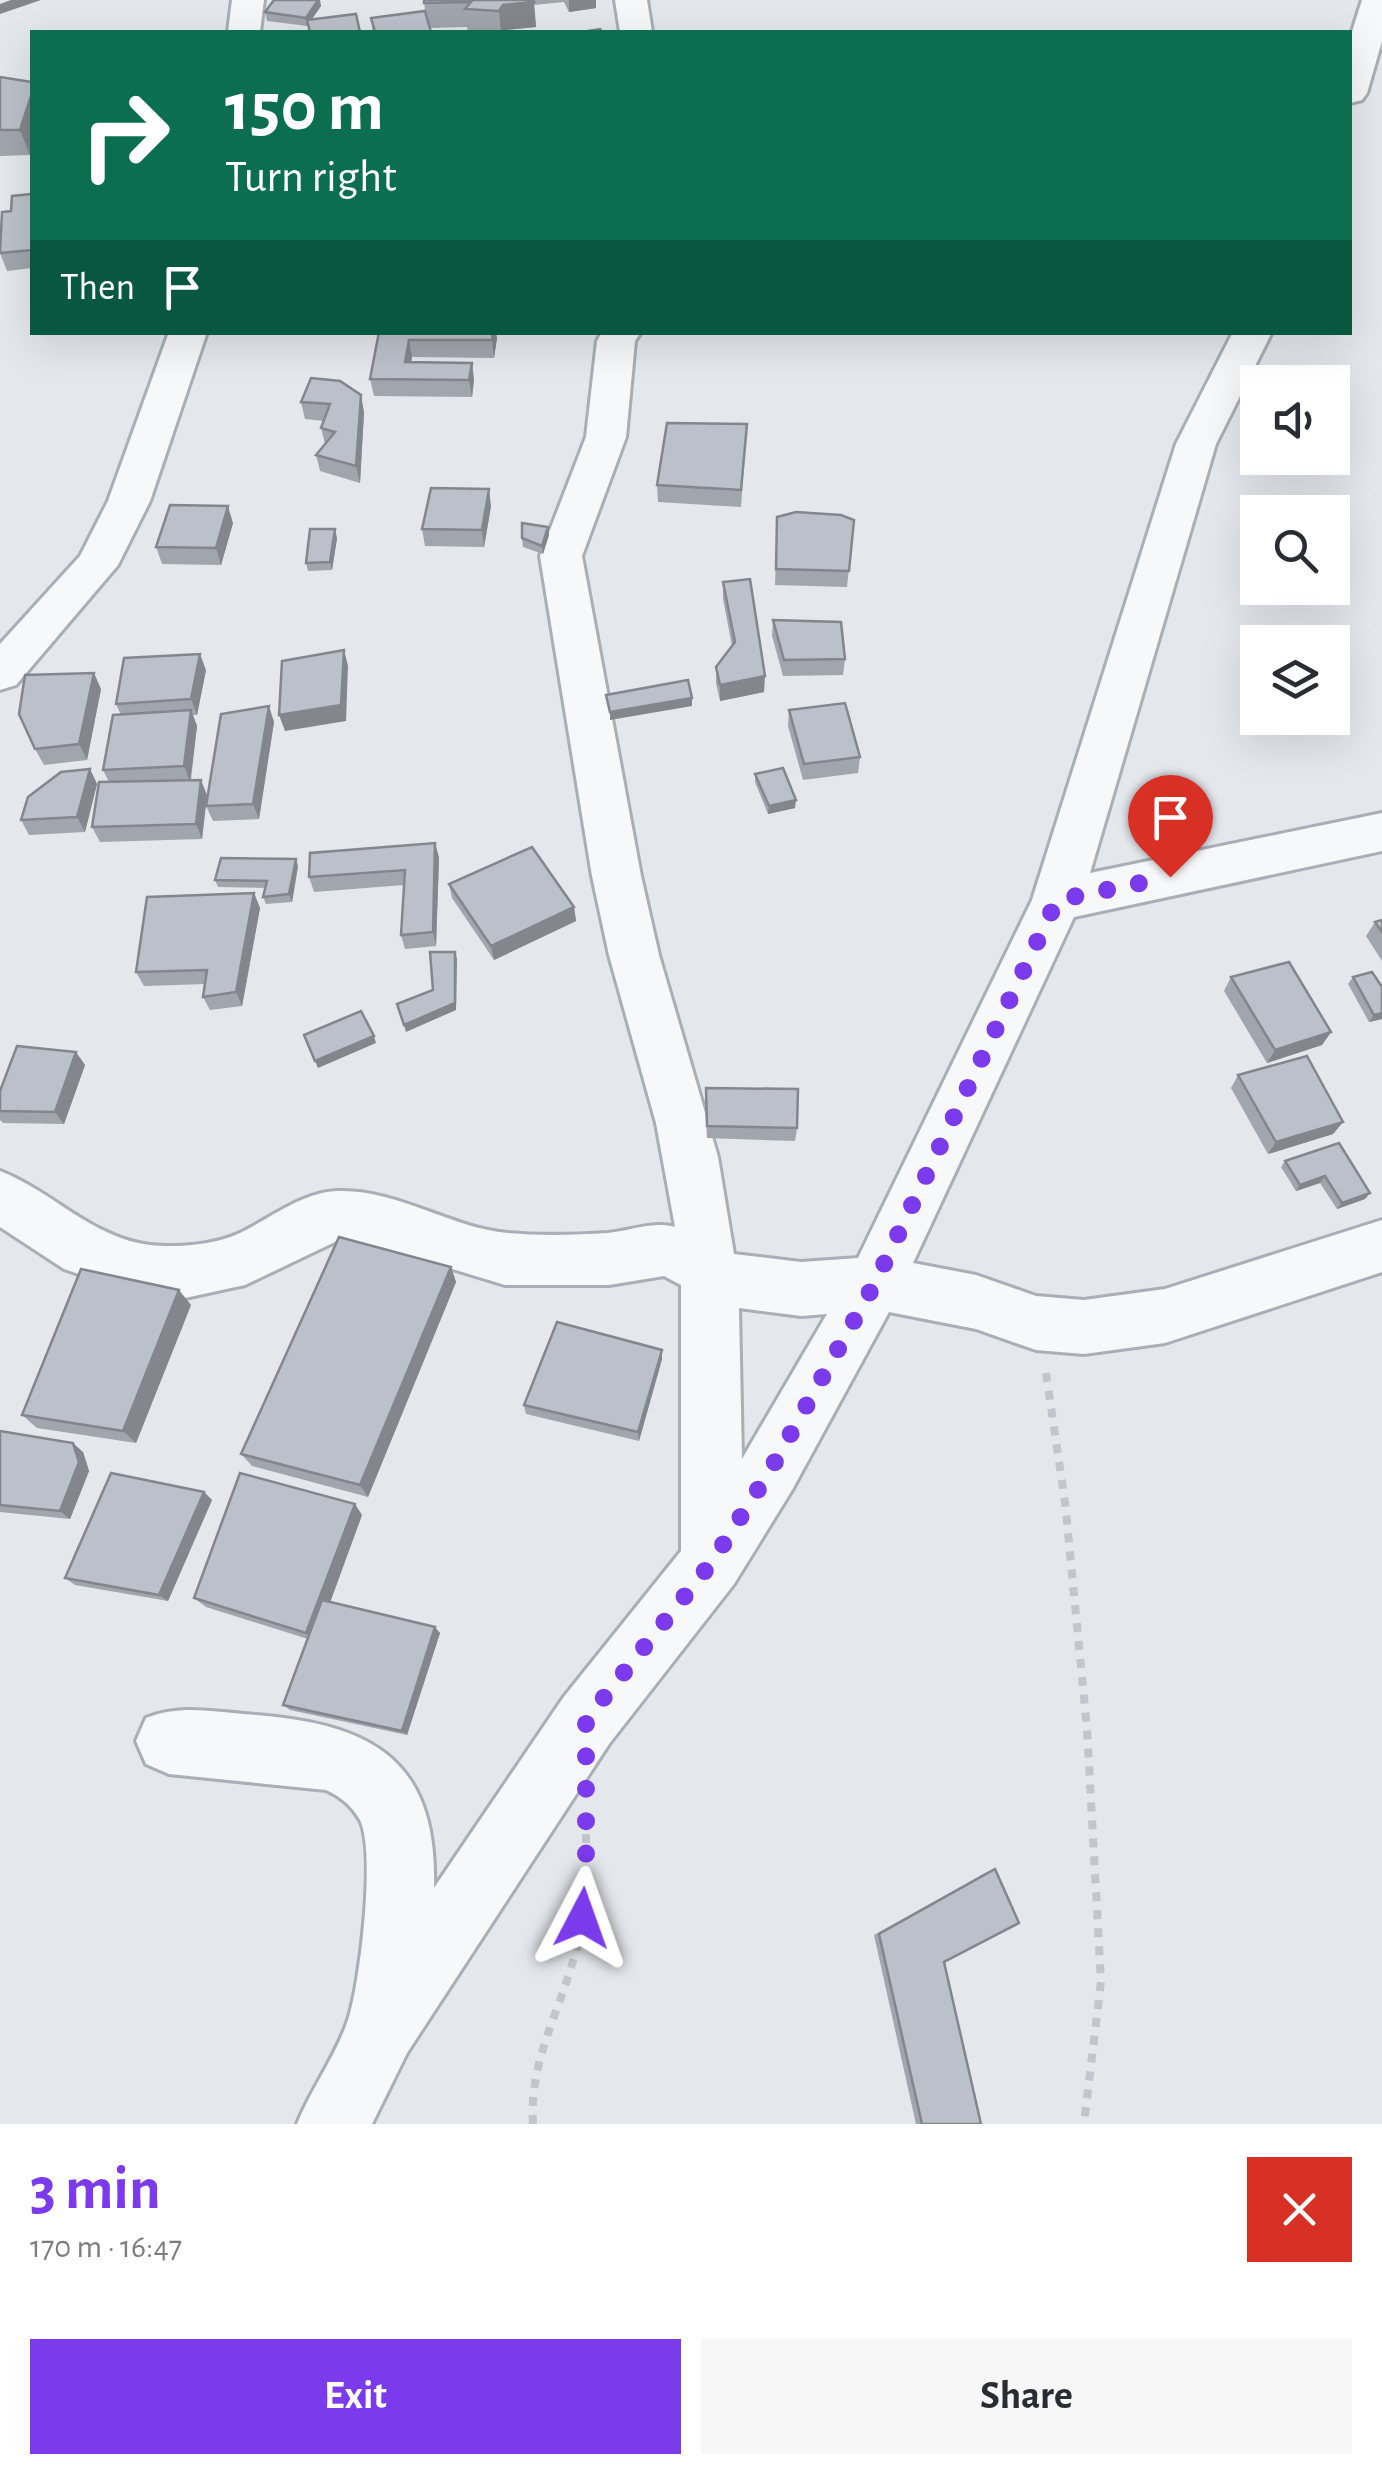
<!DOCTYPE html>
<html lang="en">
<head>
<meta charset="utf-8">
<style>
	body { margin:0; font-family:"Alegreya Sans",sans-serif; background:#f7f7f7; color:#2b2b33; height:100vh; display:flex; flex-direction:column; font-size:38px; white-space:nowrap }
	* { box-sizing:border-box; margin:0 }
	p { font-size:32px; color:#7c7c81 }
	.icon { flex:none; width:55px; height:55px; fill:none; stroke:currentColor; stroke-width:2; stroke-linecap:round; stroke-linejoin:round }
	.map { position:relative; height:2124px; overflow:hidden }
	.panel { display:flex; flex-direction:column; background:#fff; flex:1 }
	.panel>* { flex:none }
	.top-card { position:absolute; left:30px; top:30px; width:1322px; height:305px; border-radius:0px; box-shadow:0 10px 40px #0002; background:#0b6e4f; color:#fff; overflow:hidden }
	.fabs { position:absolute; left:1240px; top:365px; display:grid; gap:20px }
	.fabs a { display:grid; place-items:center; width:110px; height:110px; border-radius:0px; background:#fff; box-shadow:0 10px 40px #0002; font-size:50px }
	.pin { position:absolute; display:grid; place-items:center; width:85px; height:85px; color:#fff; margin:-102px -42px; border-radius:50% 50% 50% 0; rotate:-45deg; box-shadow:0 0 10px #0007 }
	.pin .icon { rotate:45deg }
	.me { position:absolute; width:110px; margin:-55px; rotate:4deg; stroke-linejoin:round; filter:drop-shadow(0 0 8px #0008) }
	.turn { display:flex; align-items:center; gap:35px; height:210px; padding:0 30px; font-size:45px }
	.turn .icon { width:130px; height:130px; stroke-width:2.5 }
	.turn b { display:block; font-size:70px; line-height:85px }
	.then { display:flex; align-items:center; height:95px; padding:0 30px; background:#0003; gap:20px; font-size:38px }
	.round { display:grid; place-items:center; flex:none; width:105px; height:105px; border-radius:0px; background:#f7f7f7 }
	.head { display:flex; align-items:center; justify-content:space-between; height:170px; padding:0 30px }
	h1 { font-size:60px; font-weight:700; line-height:75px; color:#7c3aed }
	.action { display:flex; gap:20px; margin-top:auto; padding:20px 30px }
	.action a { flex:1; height:115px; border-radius:0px; background:#7c3aed; color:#fff; font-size:40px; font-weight:700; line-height:115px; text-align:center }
	.action a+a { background:#f7f7f7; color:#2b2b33 }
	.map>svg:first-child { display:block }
</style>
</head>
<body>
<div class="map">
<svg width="1382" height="2124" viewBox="0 0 1382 2124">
	<rect width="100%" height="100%" fill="#e4e7ec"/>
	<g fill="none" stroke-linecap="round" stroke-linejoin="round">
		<g stroke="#a9aeb7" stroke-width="6">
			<g id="minor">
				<polygon points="232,0 264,0 260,32 228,32"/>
				<polygon points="615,0 647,0 652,32 620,32"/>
				<polygon points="1362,0 1382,0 1382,41 1367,93 1362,100 1350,103 1350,38"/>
				<polygon points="169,332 207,332 150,501 118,565 16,685 0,690 0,644 80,556 108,501"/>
				<path d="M602,332H641L635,341L626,437L582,556L641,876L659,955L718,1157L734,1254L801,1262L858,1258L1032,900L1176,444L1233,332H1272L1216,444L1090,873L1382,813V851L1074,917L913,1263L976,1275L1036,1296L1084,1300L1165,1289L1382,1220V1272L1165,1343L1084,1354L1036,1350L976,1329L889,1312L792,1490L734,1584L609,1744L407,2053L372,2124H297C311,2089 336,2056 348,2020C360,1985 376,1852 360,1820C352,1806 340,1796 326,1790L169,1774L146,1764L136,1741L146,1718C178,1705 210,1711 244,1714C364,1722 438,1753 434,1888L563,1698L681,1551V1285L664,1276L609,1285H505L380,1247L337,1241L245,1285L185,1298L147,1297L64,1269L0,1227V1171C52,1191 92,1238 150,1245C178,1248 214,1245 240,1233C271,1218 302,1192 338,1191C397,1189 451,1228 508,1233C540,1236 576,1235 608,1233C630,1231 653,1221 675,1227L656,1123L609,955L592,876L540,556L586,437L597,341ZM739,1308L801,1316L827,1314L742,1459Z"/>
			</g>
		</g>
		<g stroke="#c2c5cb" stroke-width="8" stroke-dasharray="9 9" stroke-linecap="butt">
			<polyline points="1046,1373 1065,1502 1087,1728 1101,1981 1084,2124"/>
			<path d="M533,2124C529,2064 557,2017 573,1961C586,1917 586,1870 586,1824"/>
		</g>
		<use href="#minor" fill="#f7f8fa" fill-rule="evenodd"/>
	</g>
	<g fill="#a1a5ae">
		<polygon points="424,0 596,0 596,8 569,12 564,2 534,5 536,27 505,30 504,32 468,32 467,27 430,28 431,32 373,32 371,18 425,11"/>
		<polygon points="321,6 307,26 267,21 265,12"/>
		<polygon points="0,77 32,82 32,146 30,155 0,156"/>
		<polygon points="32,194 32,268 7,271 0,253 11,211"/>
		<polygon points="379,332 497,338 494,358 412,357 411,362 472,363 474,380 472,397 374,396 370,379"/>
		<polygon points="311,378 364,412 360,483 320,471 316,455 325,444 321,428 324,421 305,419 301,402"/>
		<polygon points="747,424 741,507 658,502 657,485"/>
		<polygon points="491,506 484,547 425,546 422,529"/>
		<polygon points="777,517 854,520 847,587 775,585"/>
		<polygon points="233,523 221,565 162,564 156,547"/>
		<polygon points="548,527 549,535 543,554 523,547 522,538"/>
		<polygon points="337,538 332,570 308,571 306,563"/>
		<polygon points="723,582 764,692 720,701 716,683 716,667 732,646 723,599"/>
		<polygon points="773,620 845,659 843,675 783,676 772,636"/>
		<polygon points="206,670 197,715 193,715 197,726 191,780 207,795 202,839 100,842 92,827 109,782 103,770 121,715 116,704"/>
		<polygon points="101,689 87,760 44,765 35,749"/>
		<polygon points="789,710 860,757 858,773 803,780 788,726"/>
		<polygon points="274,722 259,819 213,821 206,806"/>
		<polygon points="90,769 97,784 85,832 29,835 21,820"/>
		<polygon points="755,774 795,808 768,814 755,782"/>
		<polygon points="435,843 439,858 436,946 405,949 401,935 404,885 314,892 309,877"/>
		<polygon points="298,866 292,902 266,904 263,897 265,888 218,887 215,880"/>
		<polygon points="449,884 574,907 576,921 494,960 452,898"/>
		<polygon points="254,893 260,908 242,1006 210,1010 203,997 205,984 144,986 136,972"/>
		<polygon points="1382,920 1382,961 1366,936 1375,922"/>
		<polygon points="1231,977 1331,1032 1322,1045 1267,1063 1224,991"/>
		<polygon points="1353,977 1382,987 1382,1019 1369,1022 1348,984"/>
		<polygon points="85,1065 64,1124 3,1123 0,1120 0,1091"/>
		<polygon points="1238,1075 1343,1122 1333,1134 1268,1154 1231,1088"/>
		<polygon points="705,1101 797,1128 795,1141 707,1138"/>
		<polygon points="1285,1161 1370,1193 1365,1199 1337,1209 1320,1183 1296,1191 1281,1167"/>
		<polygon points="451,1267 456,1282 368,1497 252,1466 241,1454"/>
		<polygon points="191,1305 136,1443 37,1428 22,1415"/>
		<polygon points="662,1350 662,1359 639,1441 526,1414 524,1405"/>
		<polygon points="0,1431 83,1452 89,1471 70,1519 0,1512"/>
		<polygon points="204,1492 212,1500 168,1601 75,1585 65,1578"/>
		<polygon points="362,1515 330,1602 440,1633 407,1735 290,1710 283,1705 308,1639 206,1607 194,1598"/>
		<polygon points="995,1869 944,1962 981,2124 916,2124 874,1935 987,1872"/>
	</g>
	<g fill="#83868d">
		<polygon points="11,0 41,0 0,14 0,4"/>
		<polygon points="318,0 320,0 321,6 307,26 306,18"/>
		<polygon points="569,0 596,0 596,8 569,12"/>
		<polygon points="534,2 536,27 505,30 504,32 501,32 499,11 503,5"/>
		<polygon points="32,93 32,146 30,155 20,130"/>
		<polygon points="493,332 496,332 497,338 494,358 492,340"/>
		<polygon points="409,340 412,357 408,379 405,362"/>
		<polygon points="472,363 474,380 472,397 469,380"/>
		<polygon points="361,395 364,412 360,483 356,466"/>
		<polygon points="489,489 491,506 484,547 482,530"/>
		<polygon points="228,506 233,523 221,565 216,548"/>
		<polygon points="548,527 549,535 543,554 542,546"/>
		<polygon points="335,529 337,538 332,570 330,562"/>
		<polygon points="344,650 348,666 346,721 285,731 279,715"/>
		<polygon points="200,654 206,670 197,715 191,699"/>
		<polygon points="94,673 101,689 87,760 79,744"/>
		<polygon points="765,676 764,692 720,701 720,685"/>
		<polygon points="692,698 692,706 610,720 610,712"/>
		<polygon points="269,706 274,722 259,819 253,804"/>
		<polygon points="191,710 197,726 190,782 184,766"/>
		<polygon points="90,769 97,784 85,832 77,817"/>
		<polygon points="201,780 207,795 202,839 196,824"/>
		<polygon points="796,800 795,808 768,814 769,806"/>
		<polygon points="435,843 439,858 436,946 433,932"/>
		<polygon points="296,859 298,866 292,902 289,894"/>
		<polygon points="254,893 260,908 242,1006 236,992"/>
		<polygon points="574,907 576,921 494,960 491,946"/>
		<polygon points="455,952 457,959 456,1010 406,1032 404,1025 455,1003"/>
		<polygon points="1382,1013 1382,1019 1369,1022 1374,1015"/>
		<polygon points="1331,1032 1322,1045 1267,1063 1275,1050"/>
		<polygon points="374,1036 376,1043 318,1068 315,1061"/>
		<polygon points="76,1052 85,1065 64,1124 55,1112"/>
		<polygon points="1343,1122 1333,1134 1268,1154 1276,1142"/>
		<polygon points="1325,1176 1320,1183 1296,1191 1300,1185"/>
		<polygon points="1370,1193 1365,1199 1337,1209 1342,1203"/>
		<polygon points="451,1267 456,1282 368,1497 360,1485"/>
		<polygon points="179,1290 191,1305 136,1443 123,1431"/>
		<polygon points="662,1350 662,1359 639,1441 638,1432"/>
		<polygon points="73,1443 83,1452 89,1471 70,1519 60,1511"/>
		<polygon points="204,1492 212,1500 168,1601 159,1595"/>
		<polygon points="355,1504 362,1515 316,1641 306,1633"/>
		<polygon points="435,1627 440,1633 407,1735 402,1731"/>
	</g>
	<g fill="#bbc0ca" stroke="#83868d" stroke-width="2.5">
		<polygon points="274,0 318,0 306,18 265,12"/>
		<polygon points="424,0 533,0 534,2 503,5 499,11 465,9 471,2 424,3"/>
		<polygon points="425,11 431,32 375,32 371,18"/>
		<polygon points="356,14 360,32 310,32 307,20"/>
		<polygon points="600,29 602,32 582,32"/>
		<polygon points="0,77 32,82 32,93 20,130 0,130"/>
		<polygon points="32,194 32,250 0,253 2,212 11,211 12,196"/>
		<polygon points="379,332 493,332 492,340 409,340 405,362 472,363 469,380 370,379"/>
		<polygon points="311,378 340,381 361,395 356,466 316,455 335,432 321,428 330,404 301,402"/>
		<polygon points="667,423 747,424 741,490 657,485"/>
		<polygon points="431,488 489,489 482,530 422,529"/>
		<polygon points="170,505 228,506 216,548 156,547"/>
		<polygon points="796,512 841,515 854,520 849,571 776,569 777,517"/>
		<polygon points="522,523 548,527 542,546 522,538"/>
		<polygon points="310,529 335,529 330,562 306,563"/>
		<polygon points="750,579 765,676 720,685 716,667 735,642 723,582"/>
		<polygon points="773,620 841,622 845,659 784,660"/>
		<polygon points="344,650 341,705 279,715 282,661"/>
		<polygon points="200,654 191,699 116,704 124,658"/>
		<polygon points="94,673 79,744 35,749 19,714 25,675"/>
		<polygon points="688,680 692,698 610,712 606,695"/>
		<polygon points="845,703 860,757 804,764 789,710"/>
		<polygon points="269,706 253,804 206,806 221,714"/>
		<polygon points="191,710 184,766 103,770 113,715"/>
		<polygon points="783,768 796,800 769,806 755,774"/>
		<polygon points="90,769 77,817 21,820 28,797 61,772"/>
		<polygon points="201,780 196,824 92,827 99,782"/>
		<polygon points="435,843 433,932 401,935 405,870 309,877 310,853"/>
		<polygon points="532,847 574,907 491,946 449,884"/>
		<polygon points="221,858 296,859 289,894 263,897 267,881 215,880"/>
		<polygon points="254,893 236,992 203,997 207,970 136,972 147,897"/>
		<polygon points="1382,920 1382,932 1375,922"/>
		<polygon points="430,952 455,952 455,1003 404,1025 397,1004 433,990"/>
		<polygon points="1289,962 1331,1032 1275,1050 1231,977"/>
		<polygon points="1372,972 1382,987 1382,1013 1374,1015 1353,977"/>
		<polygon points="361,1011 374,1036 315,1061 304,1035"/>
		<polygon points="17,1046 76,1052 55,1112 0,1111 0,1091"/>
		<polygon points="1307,1056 1343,1122 1276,1142 1238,1075"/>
		<polygon points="706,1088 798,1089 797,1128 707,1126"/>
		<polygon points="1339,1143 1370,1193 1342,1203 1325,1176 1300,1185 1285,1161"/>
		<polygon points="339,1237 451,1267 360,1485 241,1454"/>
		<polygon points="81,1269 179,1290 123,1431 22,1415"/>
		<polygon points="557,1322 662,1350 638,1432 524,1405"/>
		<polygon points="0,1431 73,1443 79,1462 60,1511 0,1505"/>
		<polygon points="111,1473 204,1492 159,1595 65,1578"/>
		<polygon points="240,1473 355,1504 306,1633 194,1598"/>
		<polygon points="322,1600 435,1627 402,1731 283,1705"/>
		<polygon points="995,1869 1019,1923 944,1962 981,2124 922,2124 879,1934"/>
	</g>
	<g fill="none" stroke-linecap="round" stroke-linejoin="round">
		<polyline stroke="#7c3aed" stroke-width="18" stroke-dasharray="0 32.4" points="582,1918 586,1895 586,1720 712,1562 771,1469 875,1283 1057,900 1170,877"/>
	</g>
</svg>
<div class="fabs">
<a><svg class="icon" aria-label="sound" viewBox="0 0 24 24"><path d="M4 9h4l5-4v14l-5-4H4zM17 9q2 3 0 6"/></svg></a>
<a><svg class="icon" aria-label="search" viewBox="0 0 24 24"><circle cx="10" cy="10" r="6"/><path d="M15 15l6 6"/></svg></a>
<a><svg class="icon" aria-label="layers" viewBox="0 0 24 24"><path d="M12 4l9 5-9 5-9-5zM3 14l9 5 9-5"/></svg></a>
</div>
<div class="pin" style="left:1170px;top:877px;background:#d93025"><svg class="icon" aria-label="arrive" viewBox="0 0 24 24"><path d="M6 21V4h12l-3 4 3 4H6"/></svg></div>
<svg class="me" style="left:582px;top:1918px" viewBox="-20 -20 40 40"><path d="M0-17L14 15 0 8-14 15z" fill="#7c3aed" stroke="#fff" stroke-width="4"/></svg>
<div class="top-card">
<div class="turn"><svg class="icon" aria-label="right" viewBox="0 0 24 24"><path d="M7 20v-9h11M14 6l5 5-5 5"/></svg><div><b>150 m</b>Turn right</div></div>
<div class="then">Then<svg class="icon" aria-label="arrive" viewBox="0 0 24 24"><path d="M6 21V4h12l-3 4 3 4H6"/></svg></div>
</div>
</div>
<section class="panel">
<div class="head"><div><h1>3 min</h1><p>170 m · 16:47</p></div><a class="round" style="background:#d93025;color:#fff"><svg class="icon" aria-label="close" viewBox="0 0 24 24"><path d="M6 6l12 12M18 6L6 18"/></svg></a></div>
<div class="action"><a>Exit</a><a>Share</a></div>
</section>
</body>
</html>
